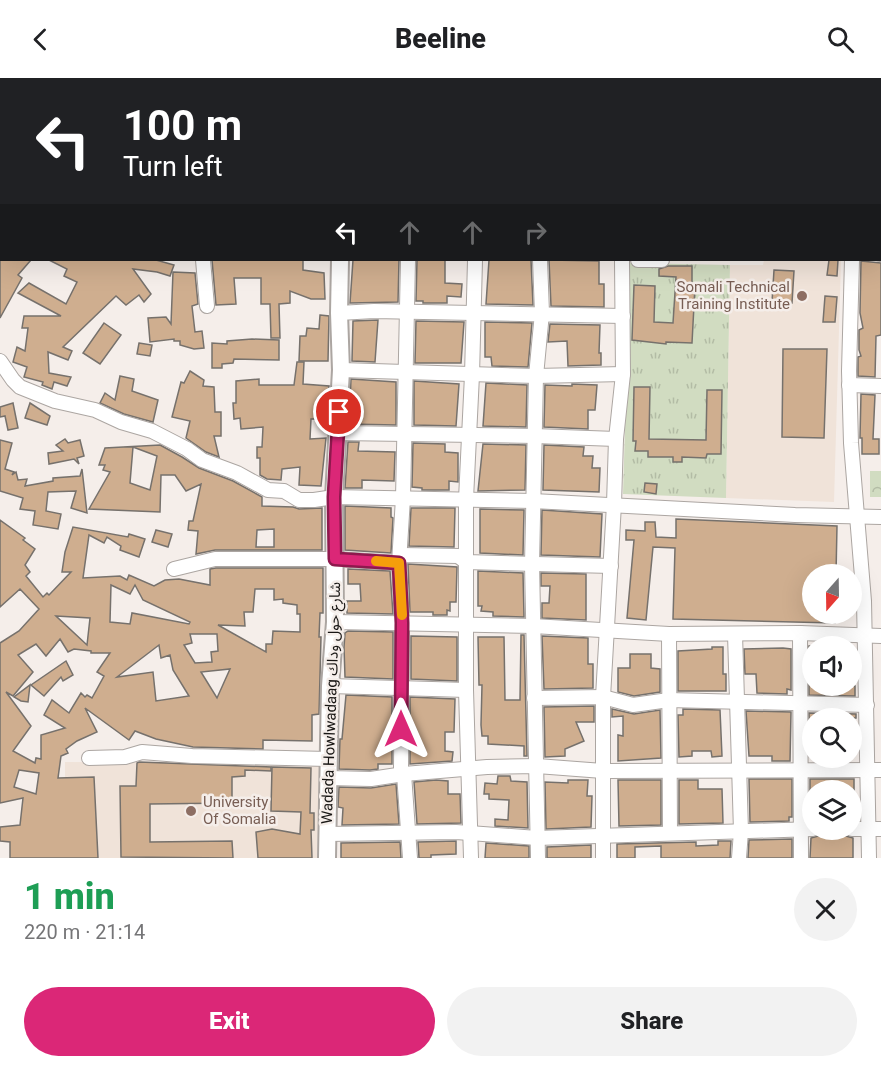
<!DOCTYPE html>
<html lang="en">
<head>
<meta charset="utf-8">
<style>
	body { margin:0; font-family:Roboto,"Noto Sans Arabic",sans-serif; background:#f2f2f2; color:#202124; height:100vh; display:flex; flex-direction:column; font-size:22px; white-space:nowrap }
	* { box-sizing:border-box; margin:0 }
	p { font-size:20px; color:#757577 }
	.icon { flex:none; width:33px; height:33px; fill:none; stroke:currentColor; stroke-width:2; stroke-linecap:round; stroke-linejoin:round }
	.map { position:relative; height:780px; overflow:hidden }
	.side { display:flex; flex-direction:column; background:#fff; flex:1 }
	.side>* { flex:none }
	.guide { position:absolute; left:0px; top:0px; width:882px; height:183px; box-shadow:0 6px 24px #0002; background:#202124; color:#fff; overflow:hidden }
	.needle { width:39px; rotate:200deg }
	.controls { position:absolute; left:802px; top:486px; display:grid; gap:12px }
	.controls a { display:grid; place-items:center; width:60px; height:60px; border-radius:50%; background:#fff; box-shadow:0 6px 24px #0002; font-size:30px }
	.pin { position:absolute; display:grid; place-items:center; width:51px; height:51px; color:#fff; margin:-26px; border:3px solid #fff; border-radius:50%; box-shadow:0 2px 6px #0007 }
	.me { position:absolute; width:66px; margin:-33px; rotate:0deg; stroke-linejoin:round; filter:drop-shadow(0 0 4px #0008) }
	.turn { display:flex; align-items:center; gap:21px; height:126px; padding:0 24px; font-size:27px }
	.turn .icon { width:78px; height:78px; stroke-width:2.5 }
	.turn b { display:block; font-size:42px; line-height:51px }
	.lanes { display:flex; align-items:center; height:57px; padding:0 24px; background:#0003; justify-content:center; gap:30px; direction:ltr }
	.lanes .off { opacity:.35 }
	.round { display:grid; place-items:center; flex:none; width:63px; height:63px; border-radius:32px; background:#f2f2f2 }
	.headline { display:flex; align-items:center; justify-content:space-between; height:102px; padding:0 24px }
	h1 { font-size:36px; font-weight:800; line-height:45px; color:#1e9e55 }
	.action { display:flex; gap:12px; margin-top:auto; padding:12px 24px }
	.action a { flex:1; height:69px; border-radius:36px; background:#db2777; color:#fff; font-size:24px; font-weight:800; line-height:69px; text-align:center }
	.action a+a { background:#f2f2f2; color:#202124 }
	header { display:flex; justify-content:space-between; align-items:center; height:78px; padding:0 24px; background:#fff; font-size:27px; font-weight:800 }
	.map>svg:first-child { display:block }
</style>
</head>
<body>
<header><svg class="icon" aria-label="back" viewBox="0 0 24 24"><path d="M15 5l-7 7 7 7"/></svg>Beeline<svg class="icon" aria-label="search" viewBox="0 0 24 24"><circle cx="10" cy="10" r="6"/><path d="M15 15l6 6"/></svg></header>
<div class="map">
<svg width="881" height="780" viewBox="0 0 881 780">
	<defs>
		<pattern id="grass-tufts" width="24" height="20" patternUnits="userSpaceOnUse" patternTransform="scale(1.5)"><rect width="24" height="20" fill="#d1dcc1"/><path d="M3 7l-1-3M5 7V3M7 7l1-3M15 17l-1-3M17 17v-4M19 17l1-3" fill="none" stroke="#b3bca5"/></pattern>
		<pattern id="forest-crowns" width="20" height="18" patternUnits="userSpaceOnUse" patternTransform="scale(1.5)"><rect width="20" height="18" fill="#d1dcc1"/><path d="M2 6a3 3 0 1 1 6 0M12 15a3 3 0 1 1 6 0" fill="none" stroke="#b3bca5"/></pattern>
	</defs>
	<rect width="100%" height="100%" fill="#f5eeea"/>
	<g fill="#f0e3d9">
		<polygon points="764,182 841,182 834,424 726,420 730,187 763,187"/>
		<polygon points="65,684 319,685 317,780 65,780"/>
	</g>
	<path fill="url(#grass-tufts)" fill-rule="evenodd" d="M630,185L730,187L726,420L623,416ZM634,309L650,310L649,361L706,362L707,312H722L706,379H682L673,384V379H648V373H636L635,363L633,362Z"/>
	<rect fill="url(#forest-crowns)" x="870" y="393" width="11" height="26"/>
	<g fill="#cfae8f" stroke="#76716c" stroke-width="1.5" fill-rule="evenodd">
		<polygon points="0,182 31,182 18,197 22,200 0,240"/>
		<polygon points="49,182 156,182 174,187 170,198 157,194 133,191 151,216 144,224 139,217 126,227 116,218 63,269 72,273 68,282 48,274 49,295 71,299 67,308 54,304 52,311 42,307 43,304 24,299 27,289 13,284 17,269 25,273 28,250 22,250 24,238 61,238 18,215 29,205 66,226 77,204 64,198 67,191"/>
		<polygon points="212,182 303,182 303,192 324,195 325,221 311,221 290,213 290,225 279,226 280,260 271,260 270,226 261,226 261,200 234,200 236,226 216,227"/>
		<polygon points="353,182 399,182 398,224 350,225"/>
		<polygon points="417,182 445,182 445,205 462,206 461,219 447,218 447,225 423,225 423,223 416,223"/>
		<polygon points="489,182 531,182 533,227 486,226"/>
		<polygon points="549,182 599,183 599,206 604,206 604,229 551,228"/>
		<polygon points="829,182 838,182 837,198 827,197"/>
		<polygon points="861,183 881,185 881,257 876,258 875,299 858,298 858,279 861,278 859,272 859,252 863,250 860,235"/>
		<polygon points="668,188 692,188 692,208 695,208 692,265 666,264 666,266 632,262 634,207 655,208 654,244 673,245 676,199 659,198 659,191"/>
		<polygon points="774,192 794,193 792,225 772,224"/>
		<polygon points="173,194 195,195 198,226 192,228 195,254 202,253 204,270 194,271 180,267 180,263 174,263 174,261 150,264 148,240 166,239 171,246"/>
		<polygon points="825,218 837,219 835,244 823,244"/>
		<polygon points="320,237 329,238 328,283 299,283 300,258 306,258 307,250 319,251"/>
		<polygon points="378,242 375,284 352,283 353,243"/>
		<polygon points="416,243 464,244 461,285 415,285"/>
		<polygon points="485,244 532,245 528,289 492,288 491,279 485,279"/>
		<polygon points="104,245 121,257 100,286 83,275"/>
		<polygon points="550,246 600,247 599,275 601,275 601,287 568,288 567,263 548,264"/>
		<polygon points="252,261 279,262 279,282 234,281 233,285 222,286 222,290 212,290 212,265 227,266 227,263"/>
		<polygon points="139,265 152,267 150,278 137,276"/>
		<polygon points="783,271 827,271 824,360 782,359"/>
		<polygon points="297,284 304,284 303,306 329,308 326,327 321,328 320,341 311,341 310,361 326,360 321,408 299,407 300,389 282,391 281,402 267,401 260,397 260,380 257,380 257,369 262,369 263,349 241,351 240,340 234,341 233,325 236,325 236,303 259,301 259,307 294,307"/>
		<polygon points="190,293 204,302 203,308 214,309 215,334 221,334 221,358 214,358 219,379 206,374 186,360 190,343 172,339 181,304 184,305"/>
		<polygon points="120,298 134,301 132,313 158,322 153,344 124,336 100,325 105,315 115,322"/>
		<polygon points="351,301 396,304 396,347 349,346"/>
		<polygon points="414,303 459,306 456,348 414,347"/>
		<polygon points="486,305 527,307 526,349 483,348"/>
		<polygon points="572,306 597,307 595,332 588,332 588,351 544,349 545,307 572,308"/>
		<polygon points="634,309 650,309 649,361 706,362 707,312 722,312 721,376 707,376 706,380 682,379 682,384 673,384 673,379 648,379 648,373 635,373 636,363 633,363"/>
		<polygon points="861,316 875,317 873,361 879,361 879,376 862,376 862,360 860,360"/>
		<polygon points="13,325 18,350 8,352 5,338 0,339 0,329"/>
		<polygon points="30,325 50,338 47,347 25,340"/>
		<polygon points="65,361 68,365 80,362 84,378 77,380 79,386 74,381 49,386 48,375 63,373 56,367"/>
		<polygon points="0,362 12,365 5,391 14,394 12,397 16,394 18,402 27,401 25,408 53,403 53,400 80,398 82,391 87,435 71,430 76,413 48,414 46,433 61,436 58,451 33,447 35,433 20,431 23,420 0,413"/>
		<polygon points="348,364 359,364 358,373 395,374 394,403 362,402 362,410 345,410"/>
		<polygon points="413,365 445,366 445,374 458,375 458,404 449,403 449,412 422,412 422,410 412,409"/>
		<polygon points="483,366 526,367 525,412 478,413"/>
		<path d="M160,367L182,379L199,390L233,403L262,419V428L293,429L299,431L322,430V472H215L196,476L198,453L188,452L189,443H193L201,406L186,413L175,397H161L160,434L89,431L110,394L103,392L105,387H99L105,370ZM133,369L157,378L150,412L130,405ZM274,451V469H256L257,452Z"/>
		<polygon points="544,367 584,369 583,378 593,378 592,390 600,390 599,414 543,412"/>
		<polygon points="645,405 657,406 656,416 644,414"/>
		<polygon points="345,428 391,430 391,439 393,440 391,475 345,472"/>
		<polygon points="411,430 455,430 454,469 409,468"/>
		<polygon points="480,431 524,432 523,477 480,475"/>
		<polygon points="542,432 602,436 600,479 541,477"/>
		<polygon points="676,441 837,448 836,496 813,496 813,536 835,536 835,545 673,541 675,470 653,469 646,542 627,540 634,462 626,462 626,452 645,453 645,444 655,444 656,459 676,460"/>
		<path d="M0,442L25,460L23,462L35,471L25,487L30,494L26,498L43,519L47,515L49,517L71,494H62L65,474L73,449L128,459L129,456L145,461L139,479L120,472L121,468L107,459L104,465L89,457L83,500L120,498L127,502L129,497L154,508L165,502L179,501L210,507V491L216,490H323V535H320L319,559H321L319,636L312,637V663L263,662V671L193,669L156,661L135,653L129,662L85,630L97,654L77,663L66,671L68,675L61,678L58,700L94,699L98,780H10V764L0,763V749L20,747L23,720L0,725V565L19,553L39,531L20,511L0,529ZM111,507L130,516L135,507L143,522L190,544L189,546L132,535L130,546L110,544ZM255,511H274V522L283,521V525L297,527V536H300V554L273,553L272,566H266V574L218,547L245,548L244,534H253ZM56,538L90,540L87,567ZM190,556H217L218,573L211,574L212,584L195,585L184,567L192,565ZM60,561L68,574L74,571L91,573V575H110L97,594L104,598L92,620L87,617L85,619L81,615L69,635L52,622L44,637L65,650L41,657V681L36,680L35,685L13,673L31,648L6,614L13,618L33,594L18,577L36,566L46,578ZM159,567L161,580L170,577L173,592L189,618L156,623L153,594L117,599ZM230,591L217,620L201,594ZM19,692L39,695L36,716L14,709Z"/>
		<polygon points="156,452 172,456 168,469 152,464"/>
		<polygon points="408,486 457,489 456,524 450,524 450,533 447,532 447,537 433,537 433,534 410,534"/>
		<polygon points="348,491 390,493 393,536 347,535 347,523 361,523 360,506 348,506"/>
		<polygon points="478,493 523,495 524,539 493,538 493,534 481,533 482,528 478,528"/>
		<polygon points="541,495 586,496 586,542 542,540 542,525 549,525 550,508 541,508"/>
		<polygon points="348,553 393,554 393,601 345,599 344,569 345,555"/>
		<polygon points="521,557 524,557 527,678 524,678 524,668 488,666 488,658 482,658 481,647 482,607 479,607 478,559 504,559 505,622 520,622"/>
		<polygon points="411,558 457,559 457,603 411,601"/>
		<polygon points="542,558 588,560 588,586 593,586 593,610 544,611"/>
		<polygon points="809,568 813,568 813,608 855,608 855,618 809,617"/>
		<polygon points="712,569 723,569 723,596 726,596 726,613 678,613 678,573 712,571"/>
		<polygon points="783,570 791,571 791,612 787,611 787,616 757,615 756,596 745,596 744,571"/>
		<polygon points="630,576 651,576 651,590 660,591 660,614 634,618 618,614 618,590 630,590"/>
		<polygon points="66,583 73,597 63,603 61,599 44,618 31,607"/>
		<polygon points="30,607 28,624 21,623 14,619"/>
		<polygon points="346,617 392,619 392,686 378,686 378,691 370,692 339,691 340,661 342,661"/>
		<polygon points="410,619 455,621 454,654 445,654 445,673 453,674 452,683 410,686"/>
		<polygon points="594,628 594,644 576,644 584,663 565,671 565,678 545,679 544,629"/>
		<polygon points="612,631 634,636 660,632 661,680 618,683 618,657 623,658 623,638 612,639"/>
		<polygon points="683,631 720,632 722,678 712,679 711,673 692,673 692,678 679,679 678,637 683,637"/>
		<polygon points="746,633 791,634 790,683 772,683 772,678 749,678"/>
		<polygon points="809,635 856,636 856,640 813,640 813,678 810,678"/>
		<polygon points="139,684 271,689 271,693 245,692 245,698 232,699 232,725 150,726 150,764 232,763 233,780 121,779 120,708 136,708 137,685"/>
		<polygon points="272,689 311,690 310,735 314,735 314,752 311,752 312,780 258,780 256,754 272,751 300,756 301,734 271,733"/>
		<polygon points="498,698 510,698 511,703 527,704 528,750 495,748 495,741 508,742 509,722 489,721 489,716 484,716 485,705 497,706"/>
		<polygon points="749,701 792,701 792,739 789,739 789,743 750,744"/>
		<polygon points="810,701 854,701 854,712 813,712 813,739 810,739"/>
		<polygon points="436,702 448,703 448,716 460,716 461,745 417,746 414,704"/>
		<polygon points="568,702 588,702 587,718 592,718 591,749 546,751 545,704 568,705"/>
		<polygon points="618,702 661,702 661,747 619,748"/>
		<polygon points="679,702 698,702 698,711 722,711 723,745 679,746"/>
		<polygon points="396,706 399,746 342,747 343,730 338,729 339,709 371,710"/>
		<polygon points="818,758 846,758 853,760 853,780 810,780 811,760"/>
		<polygon points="792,761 792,780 748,780 749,762"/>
		<polygon points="456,763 456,776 431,777 431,780 419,780 418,764"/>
		<polygon points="718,763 731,763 730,780 661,780 661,768 635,769 635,780 617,780 617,766 696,764 696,768 718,767"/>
		<polygon points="400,764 401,780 341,780 341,765"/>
		<polygon points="486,765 529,768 529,780 485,780"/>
		<polygon points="591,767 591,780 547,780 547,769"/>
	</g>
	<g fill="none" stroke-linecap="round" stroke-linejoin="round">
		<g stroke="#aca6a2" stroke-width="16">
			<g id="minor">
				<polyline points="541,0 541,2"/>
				<polyline points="611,0 611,2"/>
				<polyline points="854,0 854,2"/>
				<polyline points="409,2 409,0"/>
				<polyline points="477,2 477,0"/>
				<polyline points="880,51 881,51"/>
				<polyline points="880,115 881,115"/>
				<polyline points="0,120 2,120"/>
				<polyline points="880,176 881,176"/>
				<polyline points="203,182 207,228"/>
				<polyline points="408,182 403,420 399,485 402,545 401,691 404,696 410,780"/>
				<polyline points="638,182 662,182"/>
				<polyline points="852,182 849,293 851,365 864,523 869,780"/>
				<polyline points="339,235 374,233 623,238"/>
				<polyline points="0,283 13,302 20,309 55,323 95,332 121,344 152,353 187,371 202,382 237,395 268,412 284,413 299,422 314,422 334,419 533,423 795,437 881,439"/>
				<polyline points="341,292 536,298 623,296"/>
				<polyline points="849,307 881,308"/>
				<polyline points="338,355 535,358 616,361"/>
				<polyline points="174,491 215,481 335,481 399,485 402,477 458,478 466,484 611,488"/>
				<polyline points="335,544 533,548 669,556 800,555 881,558"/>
				<polyline points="800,555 801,780"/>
				<polyline points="669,556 670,755"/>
				<polyline points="735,556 741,753 739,780"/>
				<polyline points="330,608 466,612"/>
				<polyline points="534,620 603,619 633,627 669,622 867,627"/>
				<polyline points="89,680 125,679 142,674 192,678 328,681"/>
				<polyline points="329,700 371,701 404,696 487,689 537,688 603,693 881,692"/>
				<polyline points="852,751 881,751"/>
				<polyline points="328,756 456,754 537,760 813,751"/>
				<polyline points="471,780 466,612 466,421 472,297 475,182"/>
				<polyline points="538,780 532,486 536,298 542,235 540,182"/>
				<polyline points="603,780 603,619 614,426 616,361 623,296 622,182"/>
			</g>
		</g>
		<g stroke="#aca6a2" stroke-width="20">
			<g id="tertiary">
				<polyline points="342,2 342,0"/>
				<polyline points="327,780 330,608 335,544 334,419 341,292 339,235 340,182"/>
			</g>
		</g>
		<use href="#minor" stroke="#fff" stroke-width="14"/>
		<use href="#tertiary" stroke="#fff" stroke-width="16"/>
	</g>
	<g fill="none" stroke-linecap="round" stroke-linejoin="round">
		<g stroke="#8e194d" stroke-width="15">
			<polyline id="route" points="339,334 334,419 335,481 399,485 402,545 401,651"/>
		</g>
		<use href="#route" stroke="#db2777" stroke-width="10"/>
		<polyline stroke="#f59e0b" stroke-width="10" points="376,483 399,485 402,537"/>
	</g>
	<g fill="#8d6e63" stroke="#f5eeea" stroke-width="2">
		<circle cx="802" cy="218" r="6"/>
		<circle cx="191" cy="733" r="6"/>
	</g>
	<g text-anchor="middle" stroke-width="5" stroke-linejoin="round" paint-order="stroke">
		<g font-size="15" fill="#785e54" stroke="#f5eeea" text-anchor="end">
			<text x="790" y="214">Somali Technical<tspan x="790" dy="17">Training Institute</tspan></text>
			<text x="203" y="729" text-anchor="start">University<tspan x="203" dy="17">Of Somalia</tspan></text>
		</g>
		<g font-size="15" fill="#181614" stroke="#f5eeea">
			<text transform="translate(331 625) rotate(-88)" y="5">Wadada Howlwadaag شارع حول وداك</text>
		</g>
	</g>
</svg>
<div class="controls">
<a><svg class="needle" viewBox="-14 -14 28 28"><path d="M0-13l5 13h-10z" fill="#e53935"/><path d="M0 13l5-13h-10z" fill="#757577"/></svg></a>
<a><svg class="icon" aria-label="sound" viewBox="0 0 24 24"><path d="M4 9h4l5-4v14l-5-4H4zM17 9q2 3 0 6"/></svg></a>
<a><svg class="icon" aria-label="search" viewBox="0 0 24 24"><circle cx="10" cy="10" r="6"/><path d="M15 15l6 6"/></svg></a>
<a><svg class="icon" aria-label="layers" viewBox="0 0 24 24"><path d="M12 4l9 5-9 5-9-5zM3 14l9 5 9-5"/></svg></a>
</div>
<div class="pin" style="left:339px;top:334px;background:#d93025"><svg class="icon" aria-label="arrive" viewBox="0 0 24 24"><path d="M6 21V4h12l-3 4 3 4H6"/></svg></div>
<svg class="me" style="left:401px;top:651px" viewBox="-20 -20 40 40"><path d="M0-17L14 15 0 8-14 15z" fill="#db2777" stroke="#fff" stroke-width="4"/></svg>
<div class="guide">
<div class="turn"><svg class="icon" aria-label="left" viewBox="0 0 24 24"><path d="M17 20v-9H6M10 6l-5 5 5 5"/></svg><div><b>100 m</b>Turn left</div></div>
<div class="lanes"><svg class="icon" aria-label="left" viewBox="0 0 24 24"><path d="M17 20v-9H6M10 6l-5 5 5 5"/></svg><svg class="icon off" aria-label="ahead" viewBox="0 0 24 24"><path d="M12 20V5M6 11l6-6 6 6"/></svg><svg class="icon off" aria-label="ahead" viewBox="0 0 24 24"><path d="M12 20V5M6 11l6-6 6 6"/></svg><svg class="icon off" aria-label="right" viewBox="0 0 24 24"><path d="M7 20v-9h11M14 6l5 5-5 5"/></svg></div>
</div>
</div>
<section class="side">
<div class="headline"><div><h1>1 min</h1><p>220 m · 21:14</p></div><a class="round"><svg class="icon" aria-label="close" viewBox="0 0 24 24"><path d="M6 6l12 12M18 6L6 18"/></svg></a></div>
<div class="action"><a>Exit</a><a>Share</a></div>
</section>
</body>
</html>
